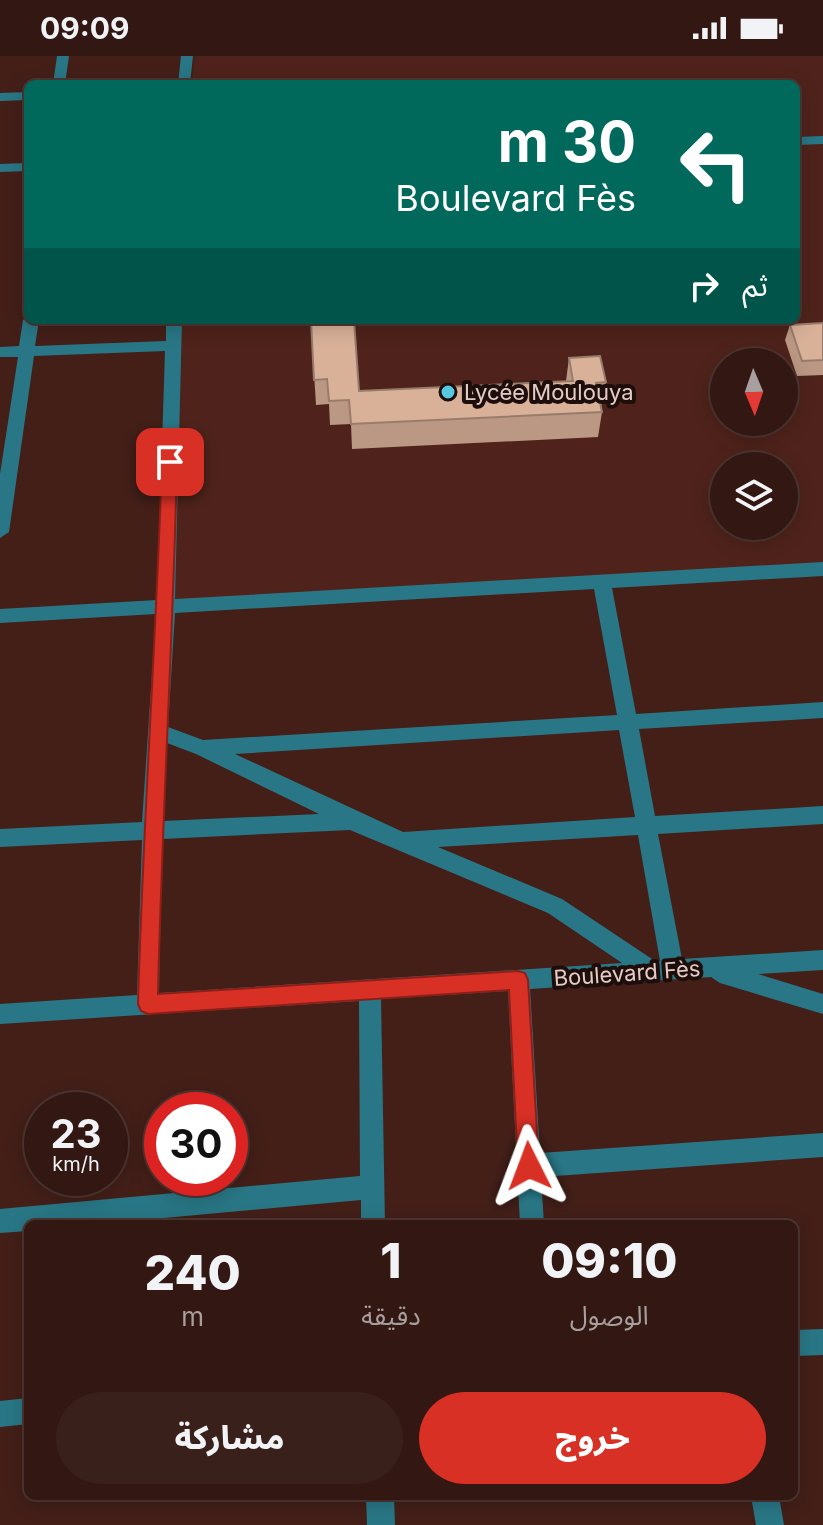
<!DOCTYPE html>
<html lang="ar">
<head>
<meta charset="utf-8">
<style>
	body { margin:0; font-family:Inter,"Noto Sans Arabic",sans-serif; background:#3a201b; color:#f1f3f6; direction:rtl; height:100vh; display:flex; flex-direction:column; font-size:30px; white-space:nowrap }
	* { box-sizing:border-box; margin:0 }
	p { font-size:26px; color:#a89f9f }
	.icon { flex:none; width:44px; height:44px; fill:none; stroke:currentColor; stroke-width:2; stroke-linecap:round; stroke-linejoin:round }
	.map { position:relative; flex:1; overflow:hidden; direction:ltr }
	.details { position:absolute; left:24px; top:1164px; width:774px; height:280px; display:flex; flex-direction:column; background:#321712; border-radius:12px; box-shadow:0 4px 20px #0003,0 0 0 2px #4d3632; direction:rtl }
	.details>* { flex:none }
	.top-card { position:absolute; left:24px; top:24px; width:776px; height:244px; border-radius:12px; box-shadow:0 4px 20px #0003,0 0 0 2px #4d3632; direction:rtl; background:#00695c; color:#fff; overflow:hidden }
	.needle { width:52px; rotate:178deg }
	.fabs { position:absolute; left:710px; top:292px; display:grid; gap:16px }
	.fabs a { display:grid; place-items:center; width:88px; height:88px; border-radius:50%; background:#321712; box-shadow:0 4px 20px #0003,0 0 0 2px #4d3632; font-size:40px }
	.speed { position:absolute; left:24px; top:1036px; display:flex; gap:16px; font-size:40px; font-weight:700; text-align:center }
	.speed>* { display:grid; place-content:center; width:104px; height:104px; border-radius:50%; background:#321712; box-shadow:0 4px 20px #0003,0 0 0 2px #4d3632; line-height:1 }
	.speed small { font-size:20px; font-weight:400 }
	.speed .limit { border:12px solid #d22; background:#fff; color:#111 }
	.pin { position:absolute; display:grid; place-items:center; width:68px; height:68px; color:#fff; margin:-34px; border-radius:16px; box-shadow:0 4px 12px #0006 }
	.me { position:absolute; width:88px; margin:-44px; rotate:357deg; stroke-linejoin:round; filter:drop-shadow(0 0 6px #0008) }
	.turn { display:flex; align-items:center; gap:28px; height:168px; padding:0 32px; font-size:36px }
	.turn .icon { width:104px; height:104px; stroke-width:2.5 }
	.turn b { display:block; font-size:56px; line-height:68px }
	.then { display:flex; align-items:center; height:76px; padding:0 32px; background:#0003; gap:16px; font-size:30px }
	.eta { display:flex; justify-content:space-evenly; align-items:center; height:136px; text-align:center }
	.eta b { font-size:48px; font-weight:800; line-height:56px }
	.button { display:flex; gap:16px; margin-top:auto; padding:16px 32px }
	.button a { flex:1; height:92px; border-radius:48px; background:#d93025; color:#fff; font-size:32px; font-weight:800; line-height:92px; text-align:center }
	.button a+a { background:#3a201b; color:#f1f3f6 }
	.status { display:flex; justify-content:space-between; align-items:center; height:56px; padding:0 40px; background:#321712; direction:ltr }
	.status svg { height:22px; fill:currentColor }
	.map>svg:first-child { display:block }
</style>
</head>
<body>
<div class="status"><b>09:09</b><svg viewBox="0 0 49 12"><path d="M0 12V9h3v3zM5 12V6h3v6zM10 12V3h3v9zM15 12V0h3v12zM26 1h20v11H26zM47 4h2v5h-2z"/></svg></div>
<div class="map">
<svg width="823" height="1469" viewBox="0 0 823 1469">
	<rect width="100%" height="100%" fill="#431f18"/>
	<path fill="#4f231b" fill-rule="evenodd" d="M195,0H823V515L163,550L176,264H796V28H192ZM724,306H784V366H724ZM724,410H784V470H724Z"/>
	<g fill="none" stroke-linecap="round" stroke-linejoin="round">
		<g fill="#297786" fill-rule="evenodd">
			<polygon points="57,0 69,0 65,28 53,28"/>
			<polygon points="181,0 193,0 190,28 178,28"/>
			<polygon points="28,36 28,44 0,45 0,37"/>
			<polygon points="823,80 823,88 796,89 796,81"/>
			<polygon points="28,107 28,115 0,116 0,108"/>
			<path d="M28,260V264H39L35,290L166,285V264H182L175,543L823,506V520L612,532L636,658L823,646V662L639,673L655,760L823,750V768L658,778L682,903L823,894V914L758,918L823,938V958L720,927L711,921L530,933L540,1097L823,1077V1101L541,1121L544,1168H520L508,935L381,943L385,1168H361V1144L99,1168H28V1175L0,1177V1153L360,1120L359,945L0,968V948L137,939L142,784L0,791V773L142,766L156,558L0,567V553L157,544L165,295L34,300L9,476L0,482V418L18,301H0V291L19,290L23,264ZM594,533L617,659L203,684L168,671L175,557ZM619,674L635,761L403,776L235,698ZM167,687L196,698L319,758L163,765ZM350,774L548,857L622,907L159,937L162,783ZM638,779L660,905H655L562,843L438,791Z"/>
			<polygon points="823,1273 823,1299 794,1300 794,1274"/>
			<polygon points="28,1342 28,1368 0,1371 0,1345"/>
			<polygon points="366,1440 394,1440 395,1469 367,1469"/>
			<polygon points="751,1440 779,1440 784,1469 756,1469"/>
		</g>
	</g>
	<g fill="#bb9884">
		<polygon points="306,264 401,264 401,266 354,268 359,335 566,325 569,302 606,326 601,351 602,356 598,381 352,393 351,368 330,369 329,348 316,349 311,269 307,269"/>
		<polygon points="823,267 823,319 797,320 785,284 790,269"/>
	</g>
	<g fill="#d9b199" stroke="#987c6b" stroke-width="2">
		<polygon points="311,264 354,264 359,335 573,325 569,302 600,300 606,326 596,327 602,356 351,368 349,344 329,345 327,323 314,324"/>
		<polygon points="823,267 823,304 802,305 790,269"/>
	</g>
	<path fill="#d93025" stroke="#8d1f18" stroke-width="2" d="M170,401L177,406C173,584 162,761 158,938L518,915L525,917L528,924L539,1110L536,1118L529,1121L521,1118L518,1110L509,934L148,958L141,955L138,948C143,767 156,587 162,406Z"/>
	<circle fill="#56c9e0" stroke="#1e0e0b" stroke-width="3" cx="448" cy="336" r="8"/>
	<g text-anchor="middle" stroke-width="8" stroke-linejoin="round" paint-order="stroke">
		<g font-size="22" fill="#e4cbc6" stroke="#1e0e0b" text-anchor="start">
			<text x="464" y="344">Lycée Moulouya</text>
		</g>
		<g font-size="22" fill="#e4cbc6" stroke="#1e0e0b">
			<text transform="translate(627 917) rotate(-4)" y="8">Boulevard Fès</text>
		</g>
	</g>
</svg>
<div class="fabs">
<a><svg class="needle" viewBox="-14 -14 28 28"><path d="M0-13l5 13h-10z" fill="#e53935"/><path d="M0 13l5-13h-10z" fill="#a89f9f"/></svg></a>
<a><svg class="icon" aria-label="layers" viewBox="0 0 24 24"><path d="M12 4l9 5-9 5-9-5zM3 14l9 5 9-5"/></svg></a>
</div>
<div class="speed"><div>23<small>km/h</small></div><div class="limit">30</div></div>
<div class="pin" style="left:170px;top:406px;background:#d93025"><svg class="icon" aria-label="arrive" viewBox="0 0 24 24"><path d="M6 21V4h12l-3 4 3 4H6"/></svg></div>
<svg class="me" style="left:529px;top:1110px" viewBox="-20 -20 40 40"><path d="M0-17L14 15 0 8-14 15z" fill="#d93025" stroke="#fff" stroke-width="4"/></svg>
<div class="top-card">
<div class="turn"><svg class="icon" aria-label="left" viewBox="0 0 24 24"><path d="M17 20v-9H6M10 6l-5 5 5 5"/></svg><div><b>30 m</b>Boulevard Fès</div></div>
<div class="then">ثم<svg class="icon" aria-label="right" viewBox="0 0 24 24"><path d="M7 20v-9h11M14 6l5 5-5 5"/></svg></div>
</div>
<section class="details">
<div class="eta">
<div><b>09:10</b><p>الوصول</p></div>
<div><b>1</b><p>دقيقة</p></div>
<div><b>240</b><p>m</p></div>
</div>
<div class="button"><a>خروج</a><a>مشاركة</a></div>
</section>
</div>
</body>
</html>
